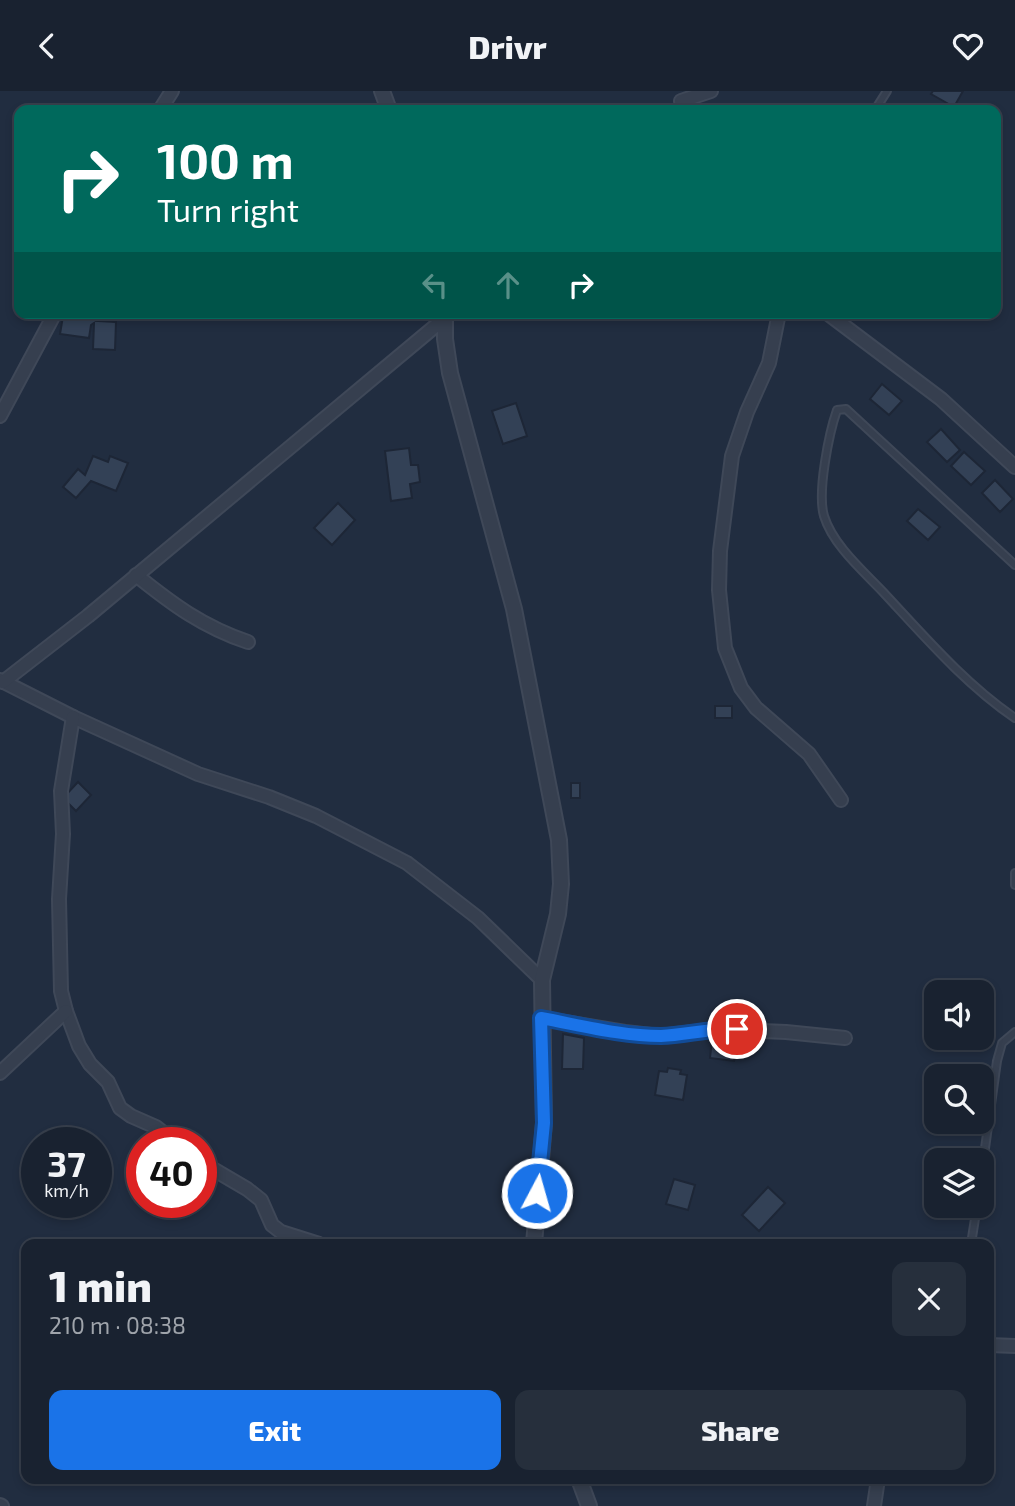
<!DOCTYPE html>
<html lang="en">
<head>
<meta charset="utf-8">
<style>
	body { margin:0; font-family:"Exo 2",sans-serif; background:#262f3c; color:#f1f3f6; height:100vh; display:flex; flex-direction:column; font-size:26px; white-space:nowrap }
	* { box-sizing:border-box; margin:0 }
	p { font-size:23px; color:#9fa4ab }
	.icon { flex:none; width:38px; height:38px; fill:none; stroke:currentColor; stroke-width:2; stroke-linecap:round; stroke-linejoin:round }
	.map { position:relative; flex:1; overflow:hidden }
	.side { position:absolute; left:21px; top:1148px; width:973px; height:245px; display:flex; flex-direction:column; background:#192230; border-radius:14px; box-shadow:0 4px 10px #0003,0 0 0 2px #373f4c }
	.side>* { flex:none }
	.top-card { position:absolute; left:14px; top:14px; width:987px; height:214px; border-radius:14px; box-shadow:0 4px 10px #0003,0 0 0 2px #373f4c; background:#00695c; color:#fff; overflow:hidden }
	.fabs { position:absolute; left:924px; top:889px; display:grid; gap:14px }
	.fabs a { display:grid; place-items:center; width:70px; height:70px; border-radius:14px; background:#192230; box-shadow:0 4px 10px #0003,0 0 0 2px #373f4c; font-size:35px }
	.speed { position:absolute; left:21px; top:1036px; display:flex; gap:14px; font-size:35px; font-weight:700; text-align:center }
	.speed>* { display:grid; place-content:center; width:91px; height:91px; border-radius:50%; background:#192230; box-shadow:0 4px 10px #0003,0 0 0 2px #373f4c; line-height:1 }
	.speed small { font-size:18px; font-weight:400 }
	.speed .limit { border:10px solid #d22; background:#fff; color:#111 }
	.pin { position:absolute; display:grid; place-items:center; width:60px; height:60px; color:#fff; margin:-30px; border:4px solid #fff; border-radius:50%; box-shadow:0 2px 7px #0007 }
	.me { position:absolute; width:77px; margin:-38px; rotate:6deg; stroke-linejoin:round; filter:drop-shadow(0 0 5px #0008) }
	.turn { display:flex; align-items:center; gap:24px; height:147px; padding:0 28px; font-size:32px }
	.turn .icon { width:91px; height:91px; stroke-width:2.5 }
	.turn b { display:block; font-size:49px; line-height:60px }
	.lanes { display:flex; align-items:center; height:66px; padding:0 28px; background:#0003; justify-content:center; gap:35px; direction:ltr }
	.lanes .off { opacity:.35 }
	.round { display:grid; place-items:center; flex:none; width:74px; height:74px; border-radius:14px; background:#262f3c }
	.head { display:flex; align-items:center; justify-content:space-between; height:119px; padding:0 28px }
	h1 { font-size:42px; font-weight:800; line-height:52px }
	.action { display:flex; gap:14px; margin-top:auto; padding:14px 28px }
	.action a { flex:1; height:80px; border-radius:14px; background:#1a73e8; color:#fff; font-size:28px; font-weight:800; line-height:80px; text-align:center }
	.action a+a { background:#262f3c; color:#f1f3f6 }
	header { display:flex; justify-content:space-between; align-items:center; height:91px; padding:0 28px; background:#192230; font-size:32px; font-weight:800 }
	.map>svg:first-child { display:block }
</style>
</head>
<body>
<header><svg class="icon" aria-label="back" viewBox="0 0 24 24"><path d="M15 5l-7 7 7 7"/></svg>Drivr<svg class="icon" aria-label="heart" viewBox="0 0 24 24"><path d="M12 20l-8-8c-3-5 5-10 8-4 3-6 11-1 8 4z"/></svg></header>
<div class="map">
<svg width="1015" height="1415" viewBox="0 0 1015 1415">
	<rect width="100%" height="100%" fill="#212d40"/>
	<g fill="#334156" stroke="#1d2636" stroke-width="2">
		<polygon points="933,0 963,0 954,16 931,3"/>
		<polygon points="82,222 109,222 97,230 116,231 115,259 93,258 94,232 91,234 89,247 60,243 63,225 86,228"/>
		<polygon points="882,293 902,310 889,324 870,308"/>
		<polygon points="516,312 527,345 503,353 492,320"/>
		<polygon points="941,338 960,359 947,371 927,351"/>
		<polygon points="409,357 411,374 418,374 420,391 410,393 412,407 391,410 385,360"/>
		<polygon points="964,361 985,380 971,394 951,375"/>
		<polygon points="93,365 108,371 110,365 128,372 116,400 91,390 76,407 63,396 78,378 85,384"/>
		<polygon points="995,389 1013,408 1000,421 982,402"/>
		<polygon points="338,412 355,429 332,454 314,437"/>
		<polygon points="918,418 940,436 928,449 907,430"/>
		<rect x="715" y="615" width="17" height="12"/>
		<polygon points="78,691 91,704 76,720 63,707"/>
		<rect x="571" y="692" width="9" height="15"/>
		<polygon points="563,943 584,947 583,978 562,978"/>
		<polygon points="712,948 737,951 734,970 710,967"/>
		<polygon points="668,977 681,979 680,983 687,984 683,1009 655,1004 659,980 667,981"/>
		<polygon points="674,1088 695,1094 688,1119 666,1113"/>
		<polygon points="768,1096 785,1112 759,1140 742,1124"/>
		<polygon points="583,1148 583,1153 553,1153 552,1149"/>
	</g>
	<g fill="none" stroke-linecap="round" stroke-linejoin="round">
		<g stroke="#3f4858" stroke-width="10">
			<g id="service">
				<polyline points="875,19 887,0"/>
				<path d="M1015,474L846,318L837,319C829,342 817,401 824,425C833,454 862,479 883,501C924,545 965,593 1015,627"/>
				<polyline points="1015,782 1015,794"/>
				<polyline points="982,1079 997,970 1002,952 1015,941"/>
				<polyline points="971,1153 977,1115"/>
			</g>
		</g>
		<g stroke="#3f4858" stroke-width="16">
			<g id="minor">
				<polyline points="681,10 711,0"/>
				<polyline points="160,19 172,0"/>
				<polyline points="779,222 769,272 747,321 732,365 720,460 719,499 725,557 741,597 756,617 809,663 841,709"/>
				<polyline points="827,222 941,308 1015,376"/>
				<polyline points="0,325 55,222"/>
				<path d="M136,484C172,513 203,536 248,551"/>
				<polyline points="0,589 73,626 198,683 269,706 316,725 407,772 478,827 542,889"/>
				<polyline points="3,591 88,525 451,222"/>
				<polyline points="73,626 61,700 63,743 59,808 61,900 66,920 79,955 90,973 108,991 120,1017 131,1025 156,1036 176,1052"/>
				<polyline points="541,927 625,941 660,945 719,938 786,941 845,947"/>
				<polyline points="0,982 66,920"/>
				<polyline points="201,1071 247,1098 261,1109 272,1134 281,1141 319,1153"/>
				<polyline points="989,1254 1015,1255"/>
				<polyline points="0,1414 2,1415"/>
				<polyline points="874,1415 878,1388"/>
			</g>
		</g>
		<g stroke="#3f4858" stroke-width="18">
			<g id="tertiary">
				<polyline points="382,0 389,19"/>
				<polyline points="445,222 445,248 450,282 514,518 559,749 561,793 558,823 542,889 544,1032 534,1153"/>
				<polyline points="579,1388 589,1415"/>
			</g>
		</g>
		<use href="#service" stroke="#363f4f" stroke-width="6"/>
		<use href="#minor" stroke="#363f4f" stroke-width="12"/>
		<use href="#tertiary" stroke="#363f4f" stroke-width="14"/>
	</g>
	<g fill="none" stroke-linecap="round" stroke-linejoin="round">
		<g stroke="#114b97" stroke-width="18">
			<path id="route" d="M537,1102L544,1032L541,927C580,934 621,945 661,945C686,944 711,937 737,938"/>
		</g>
		<use href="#route" stroke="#1a73e8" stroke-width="12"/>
	</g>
</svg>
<div class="fabs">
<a><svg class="icon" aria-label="sound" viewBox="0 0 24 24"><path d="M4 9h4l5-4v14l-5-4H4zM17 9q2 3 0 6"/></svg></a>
<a><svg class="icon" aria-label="search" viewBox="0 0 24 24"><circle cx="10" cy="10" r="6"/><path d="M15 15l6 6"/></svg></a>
<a><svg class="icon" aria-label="layers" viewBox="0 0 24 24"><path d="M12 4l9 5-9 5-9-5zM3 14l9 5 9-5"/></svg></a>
</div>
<div class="speed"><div>37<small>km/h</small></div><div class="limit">40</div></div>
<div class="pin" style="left:737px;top:938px;background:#d93025"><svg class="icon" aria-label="arrive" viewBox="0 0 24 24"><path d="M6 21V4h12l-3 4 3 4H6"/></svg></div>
<svg class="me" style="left:537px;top:1102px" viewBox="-20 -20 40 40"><circle r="17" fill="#1a73e8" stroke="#fff" stroke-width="3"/><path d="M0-11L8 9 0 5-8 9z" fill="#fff"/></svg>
<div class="top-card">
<div class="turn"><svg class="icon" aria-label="right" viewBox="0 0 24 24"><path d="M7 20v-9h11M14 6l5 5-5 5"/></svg><div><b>100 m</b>Turn right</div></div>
<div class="lanes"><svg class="icon off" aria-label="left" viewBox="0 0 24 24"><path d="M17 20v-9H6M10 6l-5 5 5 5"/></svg><svg class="icon off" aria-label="ahead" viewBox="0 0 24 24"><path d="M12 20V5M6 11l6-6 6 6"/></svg><svg class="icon" aria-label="right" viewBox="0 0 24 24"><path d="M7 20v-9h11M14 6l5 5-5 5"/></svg></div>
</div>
<section class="side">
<div class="head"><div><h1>1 min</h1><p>210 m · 08:38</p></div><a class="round"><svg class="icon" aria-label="close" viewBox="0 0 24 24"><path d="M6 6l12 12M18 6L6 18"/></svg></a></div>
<div class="action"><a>Exit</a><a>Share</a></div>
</section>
</div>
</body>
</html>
